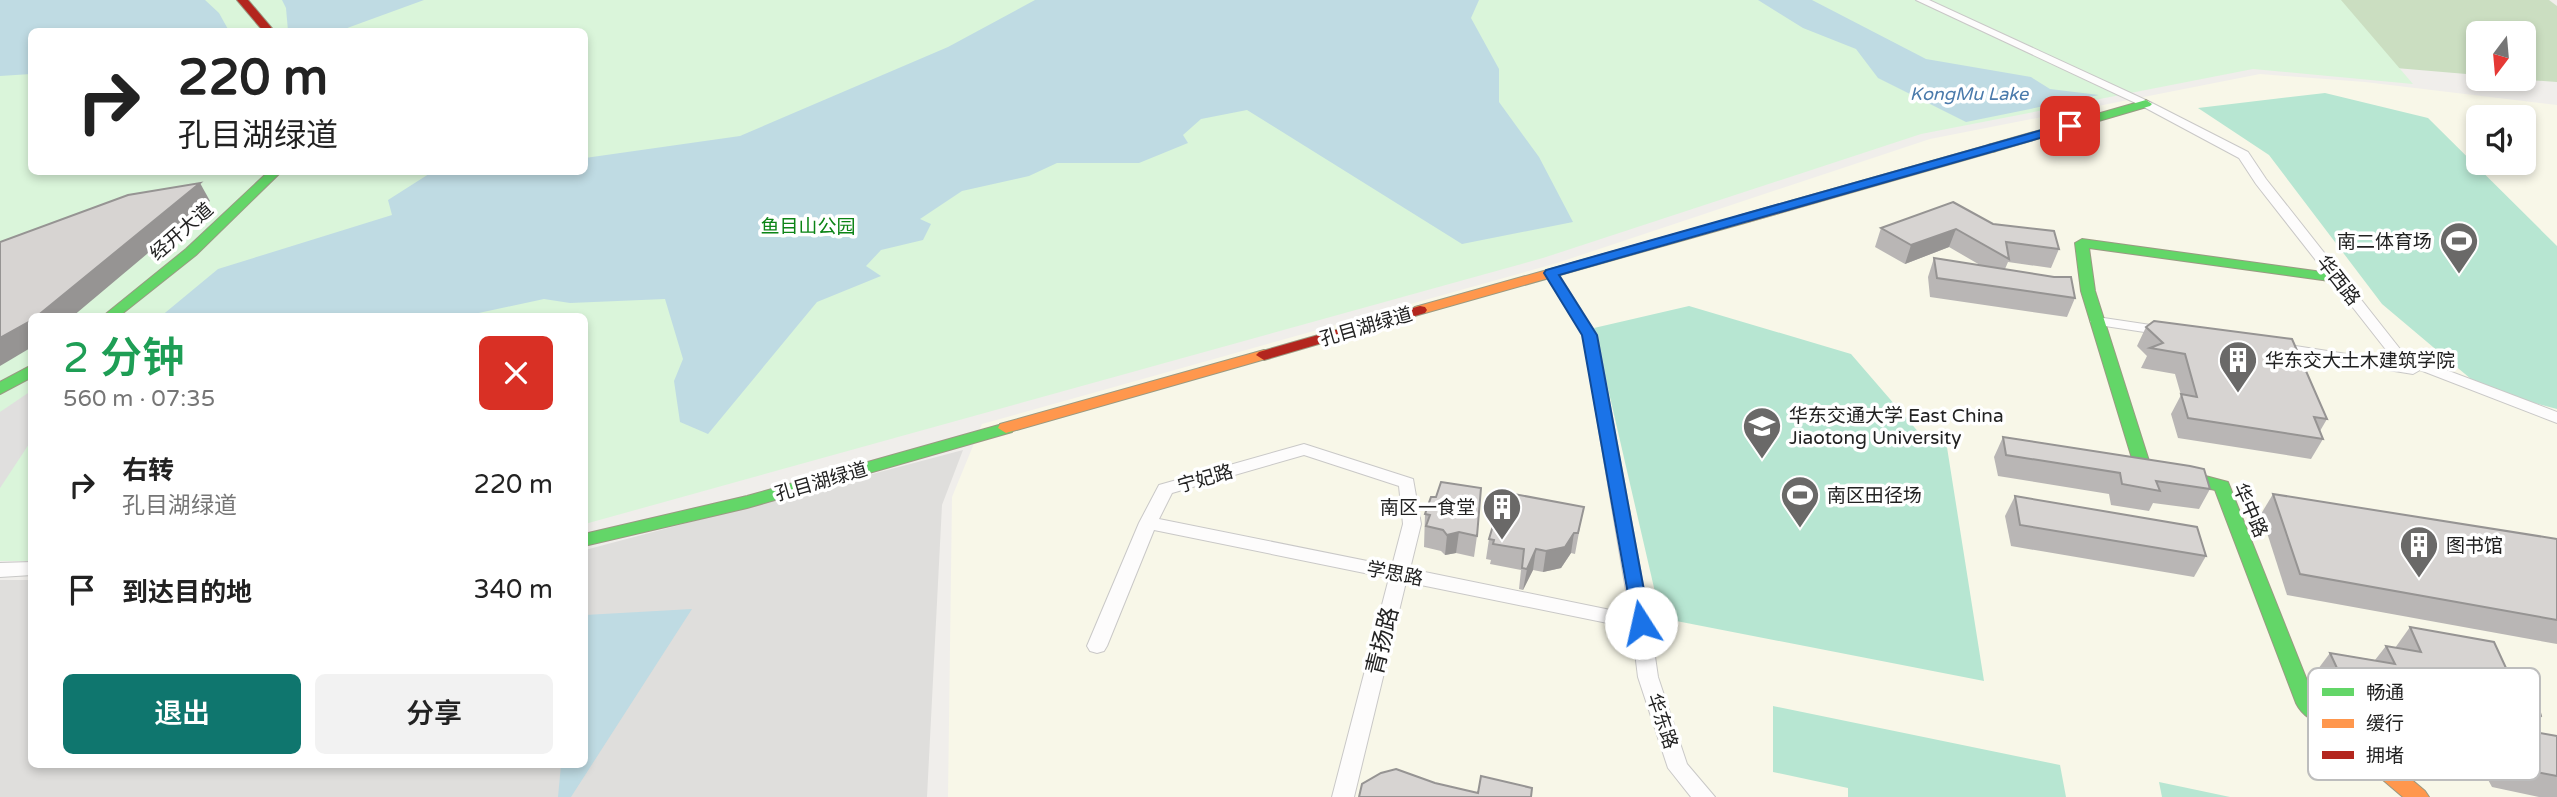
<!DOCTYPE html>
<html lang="zh">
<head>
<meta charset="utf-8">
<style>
	body { margin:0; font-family:"Varela Round","Noto Sans SC",sans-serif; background:#f2f2f2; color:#222; height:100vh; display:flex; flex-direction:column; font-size:26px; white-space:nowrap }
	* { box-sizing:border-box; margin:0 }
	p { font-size:23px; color:#767676 }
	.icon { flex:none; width:38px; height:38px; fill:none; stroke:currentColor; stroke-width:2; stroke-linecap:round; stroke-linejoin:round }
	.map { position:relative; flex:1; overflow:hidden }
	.drawer { position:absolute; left:28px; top:313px; width:560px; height:455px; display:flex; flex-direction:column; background:#fff; border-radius:10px; box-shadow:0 4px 10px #0003 }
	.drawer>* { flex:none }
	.banner { position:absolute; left:28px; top:28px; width:560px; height:147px; border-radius:10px; box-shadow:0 4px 10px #0003; background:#fff; color:#222; overflow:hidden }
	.needle { width:46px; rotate:196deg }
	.fabs { position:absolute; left:2466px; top:21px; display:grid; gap:14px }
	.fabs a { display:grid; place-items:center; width:70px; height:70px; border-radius:10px; background:#fff; box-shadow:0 4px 10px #0003; font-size:35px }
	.pin { position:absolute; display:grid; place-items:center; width:60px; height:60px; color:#fff; margin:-30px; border-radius:14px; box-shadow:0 4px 10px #0006 }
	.me { position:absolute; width:77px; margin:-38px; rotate:350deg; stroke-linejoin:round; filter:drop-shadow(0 0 5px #0008) }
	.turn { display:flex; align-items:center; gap:24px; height:147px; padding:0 35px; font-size:32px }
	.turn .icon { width:91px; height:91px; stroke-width:2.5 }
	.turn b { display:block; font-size:49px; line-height:60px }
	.round { display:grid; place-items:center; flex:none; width:74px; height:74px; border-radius:10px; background:#f2f2f2 }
	.summary { display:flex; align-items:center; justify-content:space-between; height:119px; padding:0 35px }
	h1 { font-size:42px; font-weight:600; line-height:52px; color:#1e9e55 }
	.button { display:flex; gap:14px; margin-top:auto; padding:14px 35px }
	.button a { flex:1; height:80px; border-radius:10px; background:#0f766e; color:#fff; font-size:28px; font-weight:600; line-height:80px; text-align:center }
	.button a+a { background:#f2f2f2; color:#222 }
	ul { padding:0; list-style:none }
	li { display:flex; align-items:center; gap:21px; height:105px; padding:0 35px }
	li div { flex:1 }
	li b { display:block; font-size:26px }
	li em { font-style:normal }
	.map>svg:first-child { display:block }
</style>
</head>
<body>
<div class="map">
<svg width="2557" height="797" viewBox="0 0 2557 797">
	<rect width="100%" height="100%" fill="#f0eeeb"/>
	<polygon fill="#dfdedc" points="963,450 942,505 927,797 0,797 0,580 31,580 32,765 584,765 585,550"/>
	<path fill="#f8f7e8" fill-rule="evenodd" d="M2260,74L2365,82L2557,105V797H948L952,497L982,424L1557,263L1930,139ZM2478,117H2524V163H2478Z"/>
	<polygon fill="#cbdec1" points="2311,0 2549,0 2557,6 2557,82 2516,79 2524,79 2524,33 2478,33 2478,75 2384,67"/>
	<path fill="#daf5da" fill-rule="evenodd" d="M0,0H2341L2413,84L2253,69L1921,134L1543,258L585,524L584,317H32L31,561H0ZM32,32H584V172H32Z"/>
	<g fill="#b7e6d2">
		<polygon points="2325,93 2428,118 2557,246 2557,409 2484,390 2382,304 2269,155 2198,108"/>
		<polygon points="1689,306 1851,354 1921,435 1946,441 1984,681 1661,618 1594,328"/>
		<polygon points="1773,706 2060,765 2066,797 1848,797 1848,788 1773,772"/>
		<polygon points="2159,782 2230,797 2162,797"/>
	</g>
	<polygon fill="#e0dfde" points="31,391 31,441 0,488 0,412"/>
	<g fill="#bfdbe3">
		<polygon points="0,0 205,0 219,13 229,31 32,32 31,74 0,76"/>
		<polygon points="282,0 424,0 339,31 288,31 286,8"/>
		<polygon points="1035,0 1479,0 1471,18 1499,69 1499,102 1539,157 1573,222 1462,244 1247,110 1201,119 1183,135 1188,143 1139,163 1057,163 1029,176 962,191 920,219 931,224 923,240 881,250 866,266 881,276 817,302 708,434 680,422 674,381 683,359 665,299 570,303 544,299 460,317 160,317 218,269 392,215 388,200 432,172 584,172 585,158 740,136 948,47"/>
		<polygon points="1758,0 1812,0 1926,59 2031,77 2050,89 2099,95 1966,122 1878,78 1856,49 1803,28"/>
		<polygon points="692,609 571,797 558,797 561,765 584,765 585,615"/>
	</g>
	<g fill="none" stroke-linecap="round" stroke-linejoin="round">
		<g stroke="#c9c8c7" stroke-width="2">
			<g id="street">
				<polygon points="1916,0 1929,0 2150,102 2248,152 2266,179 2404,354 2557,412 2557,423 2420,370 2413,374 2271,351 2268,348 2276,343 2398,362 2394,360 2256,184 2239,158 2142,106"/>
				<path d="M1551,269L1556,270L1597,335L1650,623L1658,677L1687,764L1715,797H1691L1668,768L1638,677L1632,628L1406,582L1354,797H1332L1389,578L1154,530L1107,646L1104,651L1097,653L1090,651L1087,646L1139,523L1159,485L1304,444L1413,479L1421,524L1410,569L1630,614L1583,335L1544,273ZM1304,455L1399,486L1403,524L1392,566L1159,519L1172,493Z"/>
				<polygon points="2097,317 2164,327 2171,331 2164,335 2092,324 2090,321 2092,318"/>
				<polygon points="32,562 32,575 0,577 0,563"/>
			</g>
		</g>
		<g stroke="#999a82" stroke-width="2">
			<g id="fast">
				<polygon points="2146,100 2152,104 2150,106 1996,151 1992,152 1986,148 1988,145"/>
				<polygon points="268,172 281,172 196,255 118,317 102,317 186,249"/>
				<path d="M2082,239L2337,274L2344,278L2337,282L2089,248L2095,291L2149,461L2228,482L2314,698L2329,710L2332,716L2329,722C2316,726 2302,715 2296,703L2215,490L2136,469L2134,465L2081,291L2075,243Z"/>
				<polygon points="32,365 32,377 0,394 0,382"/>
				<polygon points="1006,423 1014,428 1012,432 747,508 584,546 584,534 747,496"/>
			</g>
		</g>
		<g stroke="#999a82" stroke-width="2">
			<g id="slow">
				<polygon points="1743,215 1748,216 1748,222 1425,313 1415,313 1413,310 1415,307"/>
				<polygon points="1264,350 1269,352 1272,355 1269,358 1006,433 998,428 1000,424"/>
				<polygon points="2322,708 2329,710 2425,791 2429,797 2403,797 2315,722 2312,716 2315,710"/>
			</g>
		</g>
		<g stroke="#999a82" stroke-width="2">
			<g id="jam">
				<polygon points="237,0 248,0 275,32 264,32"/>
				<polygon points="1992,144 1998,148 1996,151 1748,222 1738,222 1736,219 1738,216"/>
				<polygon points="1420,306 1425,307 1427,310 1425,313 1264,360 1256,355 1259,352"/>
			</g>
		</g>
		<use href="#street" fill="#fdfcfc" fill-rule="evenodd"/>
		<use href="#fast" fill="#63d668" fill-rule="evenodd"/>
		<use href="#slow" fill="#ff974d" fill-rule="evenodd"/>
		<use href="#jam" fill="#b3261e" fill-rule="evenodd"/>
	</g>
	<g fill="#b9b6b5">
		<polygon points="1993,224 2059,249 2051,268 2008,262 2005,269 2075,298 2067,317 1930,297 1928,277 1934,258 1980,265 1949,247 1905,264 1875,247 1881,228"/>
		<polygon points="2146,327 2327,419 2320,431 2323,439 2311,459 2178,438 2171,414 2181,395 2175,374 2141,368 2147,356 2137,346"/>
		<polygon points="2003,437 2210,489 2199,509 2153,503 2149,511 2111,505 2109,494 1998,476 1994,457"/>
		<polygon points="2273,494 2557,539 2557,644 2287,595 2261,514"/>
		<polygon points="2015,496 2206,556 2194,577 2011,546 2005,516"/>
		<polygon points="1431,497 1477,536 1474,557 1456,553 1445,555 1441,551 1424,547 1425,514"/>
		<polygon points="1580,527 1575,554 1571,553 1561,568 1543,572 1533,570 1523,590 1519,589 1521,570 1490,564 1491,560 1486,559 1489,539"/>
		<polygon points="2410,627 2528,731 2557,736 2557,797 2539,797 2492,787 2479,763 2406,749 2397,728 2350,719 2327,700 2315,673 2330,653 2375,660 2386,646 2395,648"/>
	</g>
	<g fill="#969493">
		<polygon points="200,183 210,201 72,317 36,317"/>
		<polygon points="1956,229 1949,247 1905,264 1911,245"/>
		<polygon points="32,320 32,347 0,366 0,338"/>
		<polygon points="1459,532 1456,553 1445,555 1447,535"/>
		<polygon points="1574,533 1571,553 1561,568 1543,572 1546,551"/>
		<polygon points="1536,549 1533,570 1523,590 1527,569"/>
		<polygon points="2541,716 2523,737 2522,730"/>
	</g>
	<g fill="#d7d4d2" stroke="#969493" stroke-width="2">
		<polygon points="200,183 36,317 32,317 32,320 0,338 0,242 128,195"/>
		<polygon points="1953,202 1993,224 2054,231 2059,249 2006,242 2009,259 1956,229 1911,245 1881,228"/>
		<polygon points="1934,258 2054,277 2071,277 2075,298 1937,278"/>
		<polygon points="2154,321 2292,339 2327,419 2314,417 2323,439 2188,418 2181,394 2197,397 2185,354 2150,348 2163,343 2146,327"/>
		<polygon points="2003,437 2190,466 2204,469 2210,489 2156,481 2160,491 2122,484 2120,473 2006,455"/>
		<polygon points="1441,482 1481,488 1477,536 1459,532 1447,535 1443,530 1426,526 1430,515 1425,514 1431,497 1436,497"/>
		<polygon points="1503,492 1584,507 1578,533 1574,533 1565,547 1546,551 1536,549 1527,569 1522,568 1524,549 1493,544 1494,540 1489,539"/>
		<polygon points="2273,494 2557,539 2557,620 2300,574"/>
		<polygon points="2015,496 2197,527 2206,556 2020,525"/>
		<polygon points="2410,627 2494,642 2512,681 2527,689 2537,702 2541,716 2522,730 2557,736 2557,776 2510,767 2497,742 2423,728 2413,707 2365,698 2342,679 2330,653 2395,664 2386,646 2421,652"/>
		<polygon points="1396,769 1435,783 1478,793 1481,776 1532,788 1531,797 1359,797 1362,784 1381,773"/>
	</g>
	<polygon fill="#1a73e8" stroke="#114b97" stroke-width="2" points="2070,122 2076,126 2075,128 1559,275 1597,335 1650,623 1648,628 1634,628 1582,335 1544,273 1546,270"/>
	<defs>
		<g id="stadium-pin" transform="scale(2.0125)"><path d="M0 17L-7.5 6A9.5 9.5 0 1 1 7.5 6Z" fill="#6a6968" stroke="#fff"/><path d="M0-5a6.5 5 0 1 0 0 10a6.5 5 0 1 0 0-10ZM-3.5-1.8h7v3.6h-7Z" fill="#fff"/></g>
		<g id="building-pin" transform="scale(2.0125)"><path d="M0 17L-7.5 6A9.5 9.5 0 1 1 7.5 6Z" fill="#6a6968" stroke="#fff"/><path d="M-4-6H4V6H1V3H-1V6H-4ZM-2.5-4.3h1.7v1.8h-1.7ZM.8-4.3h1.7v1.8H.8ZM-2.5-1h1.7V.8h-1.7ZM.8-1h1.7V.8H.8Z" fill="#fff"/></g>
		<g id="university-pin" transform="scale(2.0125)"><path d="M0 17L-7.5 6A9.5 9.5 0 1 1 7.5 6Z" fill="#6a6968" stroke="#fff"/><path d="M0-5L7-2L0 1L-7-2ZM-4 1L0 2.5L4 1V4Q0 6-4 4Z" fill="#fff"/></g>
	</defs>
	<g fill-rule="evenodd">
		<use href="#stadium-pin" x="2459" y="241"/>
		<use href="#building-pin" x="2238" y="360"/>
		<use href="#university-pin" x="1762" y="426"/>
		<use href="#stadium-pin" x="1800" y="495"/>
		<use href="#building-pin" x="1502" y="507"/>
		<use href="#building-pin" x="2419" y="545"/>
	</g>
	<g text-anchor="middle" stroke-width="7" stroke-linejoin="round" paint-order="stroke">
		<g font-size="18" font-style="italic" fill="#4a7aab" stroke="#fff">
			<text x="1969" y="100">KongMu Lake</text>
		</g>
		<g font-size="19" fill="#0c8416" stroke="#fff">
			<text x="808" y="233">鱼目山公园</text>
		</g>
		<g font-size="19" fill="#222" stroke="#fff">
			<text transform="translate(181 231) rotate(-41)" y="7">经开大道</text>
			<text transform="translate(2339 280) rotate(52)" y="7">华西路</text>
			<text transform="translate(1366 326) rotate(-16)" y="7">孔目湖绿道</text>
			<text transform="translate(1205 478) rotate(-16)" y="7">宁妃路</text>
			<text transform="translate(821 481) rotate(-16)" y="7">孔目湖绿道</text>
			<text transform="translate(2251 510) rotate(66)" y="7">华中路</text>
			<text transform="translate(1395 573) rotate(11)" y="7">学思路</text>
			<text transform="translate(1663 721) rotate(71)" y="7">华东路</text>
		</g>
		<g font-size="19" fill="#222" stroke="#fff" text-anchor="start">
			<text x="2432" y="248" text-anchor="end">南二体育场</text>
			<text x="2265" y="367">华东交大土木建筑学院</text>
			<text x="1789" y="422">华东交通大学 East China<tspan x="1789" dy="22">Jiaotong University</tspan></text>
			<text x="1827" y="502">南区田径场</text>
			<text x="1475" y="514" text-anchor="end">南区一食堂</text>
			<text x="2446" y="552">图书馆</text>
		</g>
		<g font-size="23" fill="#222" stroke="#fff">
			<text transform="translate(1382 641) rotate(-76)" y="8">青扬路</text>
		</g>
	</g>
	<rect x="2308" y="668" width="232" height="112" rx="10" fill="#fff" stroke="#bdbdbd" stroke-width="2"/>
	<rect x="2322" y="688" width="32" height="8" fill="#63d668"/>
	<rect x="2322" y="719" width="32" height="9" fill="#ff974d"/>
	<rect x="2322" y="751" width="32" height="8" fill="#b3261e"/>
	<g font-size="19" fill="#222">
		<text x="2366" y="699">畅通</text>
		<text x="2366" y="730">缓行</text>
		<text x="2366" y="762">拥堵</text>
	</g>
</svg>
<div class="fabs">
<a><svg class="needle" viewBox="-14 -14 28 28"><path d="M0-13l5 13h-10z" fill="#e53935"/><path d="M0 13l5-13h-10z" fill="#767676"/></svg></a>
<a><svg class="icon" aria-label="sound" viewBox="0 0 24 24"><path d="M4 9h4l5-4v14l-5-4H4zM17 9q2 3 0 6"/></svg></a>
</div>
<div class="pin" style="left:2070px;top:126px;background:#d93025"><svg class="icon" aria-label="arrive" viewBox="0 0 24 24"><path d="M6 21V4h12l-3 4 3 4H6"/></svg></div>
<svg class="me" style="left:1641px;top:623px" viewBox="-20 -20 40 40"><circle r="19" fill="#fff"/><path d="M0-13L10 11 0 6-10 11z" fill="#1a73e8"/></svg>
<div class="banner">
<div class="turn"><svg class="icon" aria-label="right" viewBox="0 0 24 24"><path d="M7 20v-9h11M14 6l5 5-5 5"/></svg><div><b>220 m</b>孔目湖绿道</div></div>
</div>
<section class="drawer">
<div class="summary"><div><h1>2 分钟</h1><p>560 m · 07:35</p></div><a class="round" style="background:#d93025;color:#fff"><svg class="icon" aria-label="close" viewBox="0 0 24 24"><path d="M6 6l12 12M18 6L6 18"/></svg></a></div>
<ul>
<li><svg class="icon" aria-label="right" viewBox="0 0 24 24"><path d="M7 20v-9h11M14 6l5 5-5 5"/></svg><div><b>右转</b><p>孔目湖绿道</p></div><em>220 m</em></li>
<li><svg class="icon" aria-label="arrive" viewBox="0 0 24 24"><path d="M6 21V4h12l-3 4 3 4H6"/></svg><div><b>到达目的地</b></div><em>340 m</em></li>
</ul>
<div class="button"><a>退出</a><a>分享</a></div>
</section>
</div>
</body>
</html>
